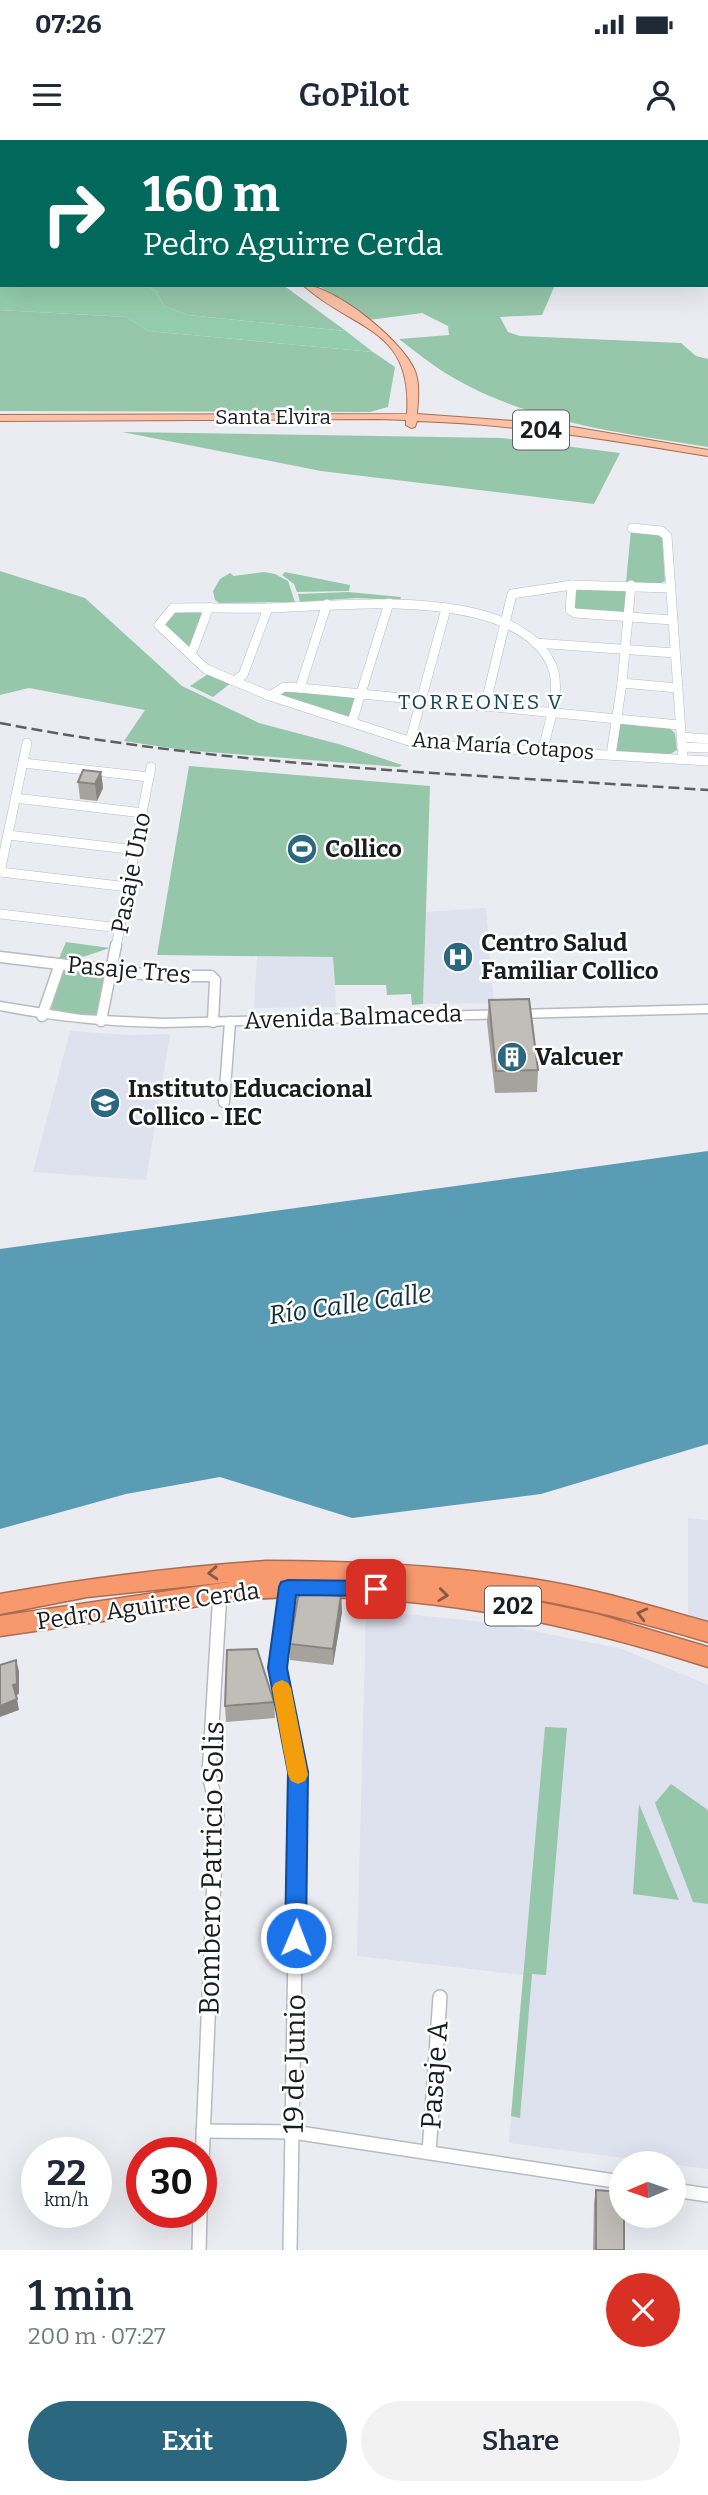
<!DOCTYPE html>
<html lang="en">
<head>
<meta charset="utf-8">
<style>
	body { margin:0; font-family:Bitter,serif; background:#f2f2f3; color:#1f2937; height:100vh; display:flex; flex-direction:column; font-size:26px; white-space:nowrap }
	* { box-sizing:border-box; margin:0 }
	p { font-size:23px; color:#747a83 }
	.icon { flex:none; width:38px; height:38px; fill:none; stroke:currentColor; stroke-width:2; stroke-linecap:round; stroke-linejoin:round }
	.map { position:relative; height:2110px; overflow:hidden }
	.details { display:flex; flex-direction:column; background:#fff; flex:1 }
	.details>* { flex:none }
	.banner { position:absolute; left:0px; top:0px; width:709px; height:147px; box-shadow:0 7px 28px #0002; background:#00695c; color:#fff; overflow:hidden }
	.needle { width:46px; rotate:268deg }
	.fabs { position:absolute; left:609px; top:2011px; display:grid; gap:14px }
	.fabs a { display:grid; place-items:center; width:77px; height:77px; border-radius:50%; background:#fff; box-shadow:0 7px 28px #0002; font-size:35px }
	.speed { position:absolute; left:21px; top:1997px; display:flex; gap:14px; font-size:35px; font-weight:700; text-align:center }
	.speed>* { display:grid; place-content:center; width:91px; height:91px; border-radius:50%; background:#fff; box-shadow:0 7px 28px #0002; line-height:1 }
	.speed small { font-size:18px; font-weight:400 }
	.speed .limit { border:10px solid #d22; background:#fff; color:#111 }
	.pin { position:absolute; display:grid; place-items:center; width:60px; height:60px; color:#fff; margin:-30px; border-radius:14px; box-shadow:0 4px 10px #0006 }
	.me { position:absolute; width:77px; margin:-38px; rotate:1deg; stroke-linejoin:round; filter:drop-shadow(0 0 5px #0008) }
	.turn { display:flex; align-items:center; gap:24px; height:147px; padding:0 28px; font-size:32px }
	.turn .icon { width:91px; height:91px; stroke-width:2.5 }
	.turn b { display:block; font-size:49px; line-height:60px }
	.round { display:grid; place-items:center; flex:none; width:74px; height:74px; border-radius:37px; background:#f2f2f3 }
	.summary { display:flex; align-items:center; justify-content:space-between; height:119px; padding:0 28px }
	h1 { font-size:42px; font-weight:600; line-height:52px }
	.button { display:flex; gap:14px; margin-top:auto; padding:14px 28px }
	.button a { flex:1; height:80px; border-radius:42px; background:#2b677e; color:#fff; font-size:28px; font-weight:600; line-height:80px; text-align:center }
	.button a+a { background:#f2f2f3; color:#1f2937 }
	.status { display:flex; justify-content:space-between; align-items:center; height:49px; padding:0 35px; background:#fff; direction:ltr }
	.status svg { height:19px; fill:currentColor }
	header { display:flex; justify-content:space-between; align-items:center; height:91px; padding:0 28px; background:#fff; font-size:32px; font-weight:600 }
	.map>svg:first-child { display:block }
</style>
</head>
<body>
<div class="status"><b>07:26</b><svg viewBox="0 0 49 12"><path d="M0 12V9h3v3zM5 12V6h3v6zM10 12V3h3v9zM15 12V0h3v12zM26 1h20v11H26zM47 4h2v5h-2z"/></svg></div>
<header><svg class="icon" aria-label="menu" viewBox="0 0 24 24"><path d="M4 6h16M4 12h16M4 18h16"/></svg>GoPilot<svg class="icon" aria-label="person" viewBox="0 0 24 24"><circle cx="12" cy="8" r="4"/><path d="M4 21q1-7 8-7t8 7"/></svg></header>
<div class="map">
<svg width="708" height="2110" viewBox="0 0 708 2110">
	<rect width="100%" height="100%" fill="#ebecf2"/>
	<g fill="#dee1ee">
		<polygon points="486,768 494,863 423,864 426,772"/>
		<polygon points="257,816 333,817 336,867 254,868"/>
		<polygon points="70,891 126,895 170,894 146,1040 33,1032"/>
		<polygon points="688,1378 708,1380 708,1482 688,1477"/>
		<polygon points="366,1470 494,1483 622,1509 708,1545 708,2029 509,2003 523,1835 357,1816"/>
	</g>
	<g fill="#97c7ab">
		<polygon points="145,145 283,145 346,191 188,175 164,166 156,151"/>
		<path d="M318,145H555L542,175L500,177L508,192L520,196L681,203L696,216L708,219V307C622,293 528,282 452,237C433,226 416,212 399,199L449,195L448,186L422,173L369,180Z"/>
		<polygon points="0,170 127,177 148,191 373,212 395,227 388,267 370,272 0,271"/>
		<polygon points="122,292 502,298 620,313 594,364 321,331"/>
		<polygon points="631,390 662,396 665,441 659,444 626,442"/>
		<polygon points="0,431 85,458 182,546 259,583 342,605 402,625 399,627 183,610 124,601 145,570 29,548 0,555"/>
		<polygon points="264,432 275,434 288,441 295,462 219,463 215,460 213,451 220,439 230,433 234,436"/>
		<polygon points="285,432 350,445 349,451 297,452 294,444 282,435"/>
		<polygon points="574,448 626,450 624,474 573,470"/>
		<polygon points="348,452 401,457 400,460 356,458 300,462 298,454"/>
		<polygon points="204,471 189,510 165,485 174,472"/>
		<polygon points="208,534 231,543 213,557 190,546"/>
		<polygon points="283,551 357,555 350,579 281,557"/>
		<polygon points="619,582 667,586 675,593 677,610 669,615 616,611"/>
		<polygon points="189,626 430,646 423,864 412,865 411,854 387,855 386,845 335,845 333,817 157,815"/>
		<polygon points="66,802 110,808 67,822 58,821"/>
		<polygon points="62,829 108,833 100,874 93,879 46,871"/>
		<polygon points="545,1587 567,1588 546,1835 532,1834 520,1978 511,1976"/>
		<polygon points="671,1644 708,1670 708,1764 693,1762 655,1663"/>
		<polygon points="639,1664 679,1760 633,1754"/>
	</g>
	<polygon fill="#94cdad" points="0,138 2,145 145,145 156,151 164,166 188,175 346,191 373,212 148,191 127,177 0,170"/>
	<polygon fill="#5a9cb3" points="708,1011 708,1304 541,1354 352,1378 220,1337 126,1354 0,1389 0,1109"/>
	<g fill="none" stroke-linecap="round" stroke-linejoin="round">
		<g stroke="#b9bac0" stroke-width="10">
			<g id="street-far2">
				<polyline points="632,388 661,391 667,396 683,620"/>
				<polyline points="572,445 570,470 575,473 672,480"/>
				<polyline points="535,503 675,513"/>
				<polyline points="189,513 193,510 209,467"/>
				<polyline points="234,541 243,535 268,468"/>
				<polyline points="622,543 678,548"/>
				<polyline points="300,548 327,464"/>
				<polyline points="270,556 284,547 300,548 679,585"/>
				<polyline points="485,566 512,454 572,445 669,448"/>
				<polyline points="352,582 389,463"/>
				<polyline points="681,597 708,599"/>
				<polyline points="410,601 446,469"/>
				<polyline points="682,607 708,608"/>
				<path d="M543,610C548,585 562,551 552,526C517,444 339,466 269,468C237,469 205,467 173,468L159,485L206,529L270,556L418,604L708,621"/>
				<polyline points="611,615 622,543 631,445"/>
				<polyline points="23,623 149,637"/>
				<polyline points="15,658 143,673"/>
				<polyline points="8,695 136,710"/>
				<polyline points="0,732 27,603"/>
				<polyline points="0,732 128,747"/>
				<polyline points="0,774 120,788"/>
				<polyline points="116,807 151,627"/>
			</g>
		</g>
		<g stroke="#b9bac0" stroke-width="13">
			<g id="street-far1">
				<polyline points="0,817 159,836 211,836 215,840 213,882"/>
				<polyline points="42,876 60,824"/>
				<polyline points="101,881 116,805"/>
				<polyline points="224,962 230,882"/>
			</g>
		</g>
		<g stroke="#b9bac0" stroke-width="16">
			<g id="street">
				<polyline points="288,1447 278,1528 298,1632 290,2110"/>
				<polyline points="203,1991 293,1992 621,2042"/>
				<polyline points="429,2012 440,1857"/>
				<polyline points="201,2046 217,1668 209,1635 220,1452"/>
				<polyline points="674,2050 708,2055"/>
				<polyline points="199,2110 200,2072"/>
			</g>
		</g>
		<g stroke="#b9bac0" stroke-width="3">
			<path id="secondary" d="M0,862L81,875L163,879L708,865V873L163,887C108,886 54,881 0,870Z"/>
		</g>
		<g stroke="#aa6d51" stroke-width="2">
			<g id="primary">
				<polygon points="99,0 109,0 110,2 100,2"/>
				<path d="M303,145C334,145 404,202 415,231C420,244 418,261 417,274L555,284L708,310V316C611,300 515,284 417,281L415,287L411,288L406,285V280L378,279L0,281V275L407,274C413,187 354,191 303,145Z"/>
			</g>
		</g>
		<g stroke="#aa6d51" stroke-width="3">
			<path id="highway" d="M266,1421C355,1421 443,1425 532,1439C592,1448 650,1466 708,1482V1502C634,1480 561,1462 485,1451L596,1474L708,1507V1527C558,1479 406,1449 248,1459C221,1461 195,1467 169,1471C112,1480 56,1488 0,1496V1476L229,1442L87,1457L0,1474V1454C89,1438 176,1427 266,1421Z"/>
		</g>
		<use href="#street-far2" stroke="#fff" stroke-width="9"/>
		<use href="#street-far1" stroke="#fff" stroke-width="10"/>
		<use href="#street" stroke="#fff" stroke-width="13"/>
		<use href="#secondary" fill="#fff" fill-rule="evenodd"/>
		<use href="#primary" fill="#fac1a7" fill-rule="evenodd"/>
		<use href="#highway" fill="#f7986d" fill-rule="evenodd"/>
		<path stroke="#5d5e62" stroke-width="2.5" stroke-dasharray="11 5" stroke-linecap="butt" d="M0,583C233,628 472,634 708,650"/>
	</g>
	<g fill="#a6a39f">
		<polygon points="101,632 103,648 97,661 80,659 78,642"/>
		<polygon points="489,860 538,930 537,952 495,953 487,882"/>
		<polygon points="341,1456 342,1472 333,1525 290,1520 290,1504"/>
		<polygon points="274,1562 275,1578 226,1582 225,1566"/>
		<polygon points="596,2050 624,2110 593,2110 594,2063"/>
	</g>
	<g fill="#878482">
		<polygon points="101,632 103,648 97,661 95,644"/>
		<polygon points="341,1456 342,1472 333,1525 333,1509"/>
		<polygon points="16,1520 19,1531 19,1554 15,1556 13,1545"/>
		<polygon points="17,1559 19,1570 0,1577 0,1566"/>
	</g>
	<g fill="#c1bdb9" stroke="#878482" stroke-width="2">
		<polygon points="83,630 101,632 95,644 78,642"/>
		<polygon points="529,859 538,930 496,931 489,860"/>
		<polygon points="303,1452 341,1456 333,1509 290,1504 298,1457"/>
		<polygon points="257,1509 274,1562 225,1566 227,1510"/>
		<polygon points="16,1520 17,1544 13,1545 17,1559 0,1566 0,1525"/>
		<polygon points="596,2050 621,2052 621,2076 624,2076 624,2110 596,2110"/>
	</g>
	<defs><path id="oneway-chevron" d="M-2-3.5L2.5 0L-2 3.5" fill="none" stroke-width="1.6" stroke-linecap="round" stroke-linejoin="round" transform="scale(1.75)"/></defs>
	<g stroke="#895a46">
		<use href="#oneway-chevron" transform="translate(213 1433) rotate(176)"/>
		<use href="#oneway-chevron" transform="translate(443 1455) rotate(7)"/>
		<use href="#oneway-chevron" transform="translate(642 1474) rotate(-166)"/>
	</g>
	<polygon fill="#1a73e8" stroke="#114b97" stroke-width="2" points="288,1440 376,1441 382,1443 385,1449 382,1454 376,1456 296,1455 287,1528 308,1632 306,1798 303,1805 296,1808 288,1805 285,1798 288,1632 268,1528 279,1447 281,1442"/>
	<polygon fill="#f59e0b" points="282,1540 288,1543 291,1548 308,1635 305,1641 298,1644 291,1641 288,1635 272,1548 275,1543"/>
	<defs>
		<g id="stadium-disc" transform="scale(1.575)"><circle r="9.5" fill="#2b677e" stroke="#fff"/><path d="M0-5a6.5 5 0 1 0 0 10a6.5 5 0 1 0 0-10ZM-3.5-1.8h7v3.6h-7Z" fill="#fff"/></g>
		<g id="hospital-disc" transform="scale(1.575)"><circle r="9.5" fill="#2b677e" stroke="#fff"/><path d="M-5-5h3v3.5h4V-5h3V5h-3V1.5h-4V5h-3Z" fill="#fff"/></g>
		<g id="building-disc" transform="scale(1.575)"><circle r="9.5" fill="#2b677e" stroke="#fff"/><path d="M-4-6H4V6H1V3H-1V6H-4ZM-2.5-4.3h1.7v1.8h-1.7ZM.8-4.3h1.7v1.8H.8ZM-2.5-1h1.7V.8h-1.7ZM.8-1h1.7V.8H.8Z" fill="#fff"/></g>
		<g id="school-disc" transform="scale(1.575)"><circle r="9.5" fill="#2b677e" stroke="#fff"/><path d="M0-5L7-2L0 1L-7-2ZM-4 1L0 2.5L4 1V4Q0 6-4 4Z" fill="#fff"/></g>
	</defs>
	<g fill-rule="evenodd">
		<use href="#stadium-disc" x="302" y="709"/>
		<use href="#hospital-disc" x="458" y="817"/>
		<use href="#building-disc" x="512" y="917"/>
		<use href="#school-disc" x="105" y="963"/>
	</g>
	<g text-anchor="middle" stroke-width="5" stroke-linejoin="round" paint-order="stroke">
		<g font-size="21" fill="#1b1c1e" stroke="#fff">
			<text x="273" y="284">Santa Elvira</text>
			<text transform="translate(503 606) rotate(4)" y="7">Ana María Cotapos</text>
		</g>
		<g font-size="21" letter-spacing="2" fill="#144558" stroke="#fff">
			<text x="481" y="569">TORREONES V</text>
		</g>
		<g fill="#fff" stroke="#5f6062" stroke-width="2">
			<rect x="513" y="270.5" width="56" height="39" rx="5"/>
			<rect x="485" y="1446.5" width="56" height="39" rx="5"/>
		</g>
		<g font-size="23" font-weight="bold" fill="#1b1c1e">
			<text x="541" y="298">204</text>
			<text x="513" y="1474">202</text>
		</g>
		<g font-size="24" font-weight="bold" fill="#1b1c1e" stroke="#fff" text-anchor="start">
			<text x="325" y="717">Collico</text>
			<text x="481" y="811">Centro Salud<tspan x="481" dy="28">Familiar Collico</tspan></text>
			<text x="535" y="925">Valcuer</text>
			<text x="128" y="957">Instituto Educacional<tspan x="128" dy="28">Collico - IEC</tspan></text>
		</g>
		<g font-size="24" fill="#1b1c1e" stroke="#fff">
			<text transform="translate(131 733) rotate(-79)" y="8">Pasaje Uno</text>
			<text transform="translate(129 830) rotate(5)" y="8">Pasaje Tres</text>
			<text transform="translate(353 877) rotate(-2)" y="8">Avenida Balmaceda</text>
			<text transform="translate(148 1466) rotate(-8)" y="8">Pedro Aguirre Cerda</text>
		</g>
		<g font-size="26" font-style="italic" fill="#0f2f3a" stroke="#fff">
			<text transform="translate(350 1164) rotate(-8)" y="9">Río Calle Calle</text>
		</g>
		<g font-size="28" fill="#1b1c1e" stroke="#fff">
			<text transform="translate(211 1728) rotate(-89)" y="10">Bombero Patricio Solis</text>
			<text transform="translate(294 1924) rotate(-89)" y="10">19 de Junio</text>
			<text transform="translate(434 1935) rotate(-86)" y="10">Pasaje A</text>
		</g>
	</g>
</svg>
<div class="fabs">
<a><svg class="needle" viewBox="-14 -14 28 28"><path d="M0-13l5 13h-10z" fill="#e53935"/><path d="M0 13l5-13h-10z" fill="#747a83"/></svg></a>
</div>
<div class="speed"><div>22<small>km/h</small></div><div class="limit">30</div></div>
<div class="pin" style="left:376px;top:1449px;background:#d93025"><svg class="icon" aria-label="arrive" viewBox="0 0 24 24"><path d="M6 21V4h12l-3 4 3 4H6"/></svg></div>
<svg class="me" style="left:296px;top:1798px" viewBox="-20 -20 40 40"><circle r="17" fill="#1a73e8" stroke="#fff" stroke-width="3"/><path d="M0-11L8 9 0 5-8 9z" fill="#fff"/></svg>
<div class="banner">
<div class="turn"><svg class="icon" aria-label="right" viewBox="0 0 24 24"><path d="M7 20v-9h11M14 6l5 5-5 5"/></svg><div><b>160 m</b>Pedro Aguirre Cerda</div></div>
</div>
</div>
<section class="details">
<div class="summary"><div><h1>1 min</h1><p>200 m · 07:27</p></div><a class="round" style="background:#d93025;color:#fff"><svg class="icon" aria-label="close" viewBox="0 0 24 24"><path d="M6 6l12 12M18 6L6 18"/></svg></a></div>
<div class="button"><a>Exit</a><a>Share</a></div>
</section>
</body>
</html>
